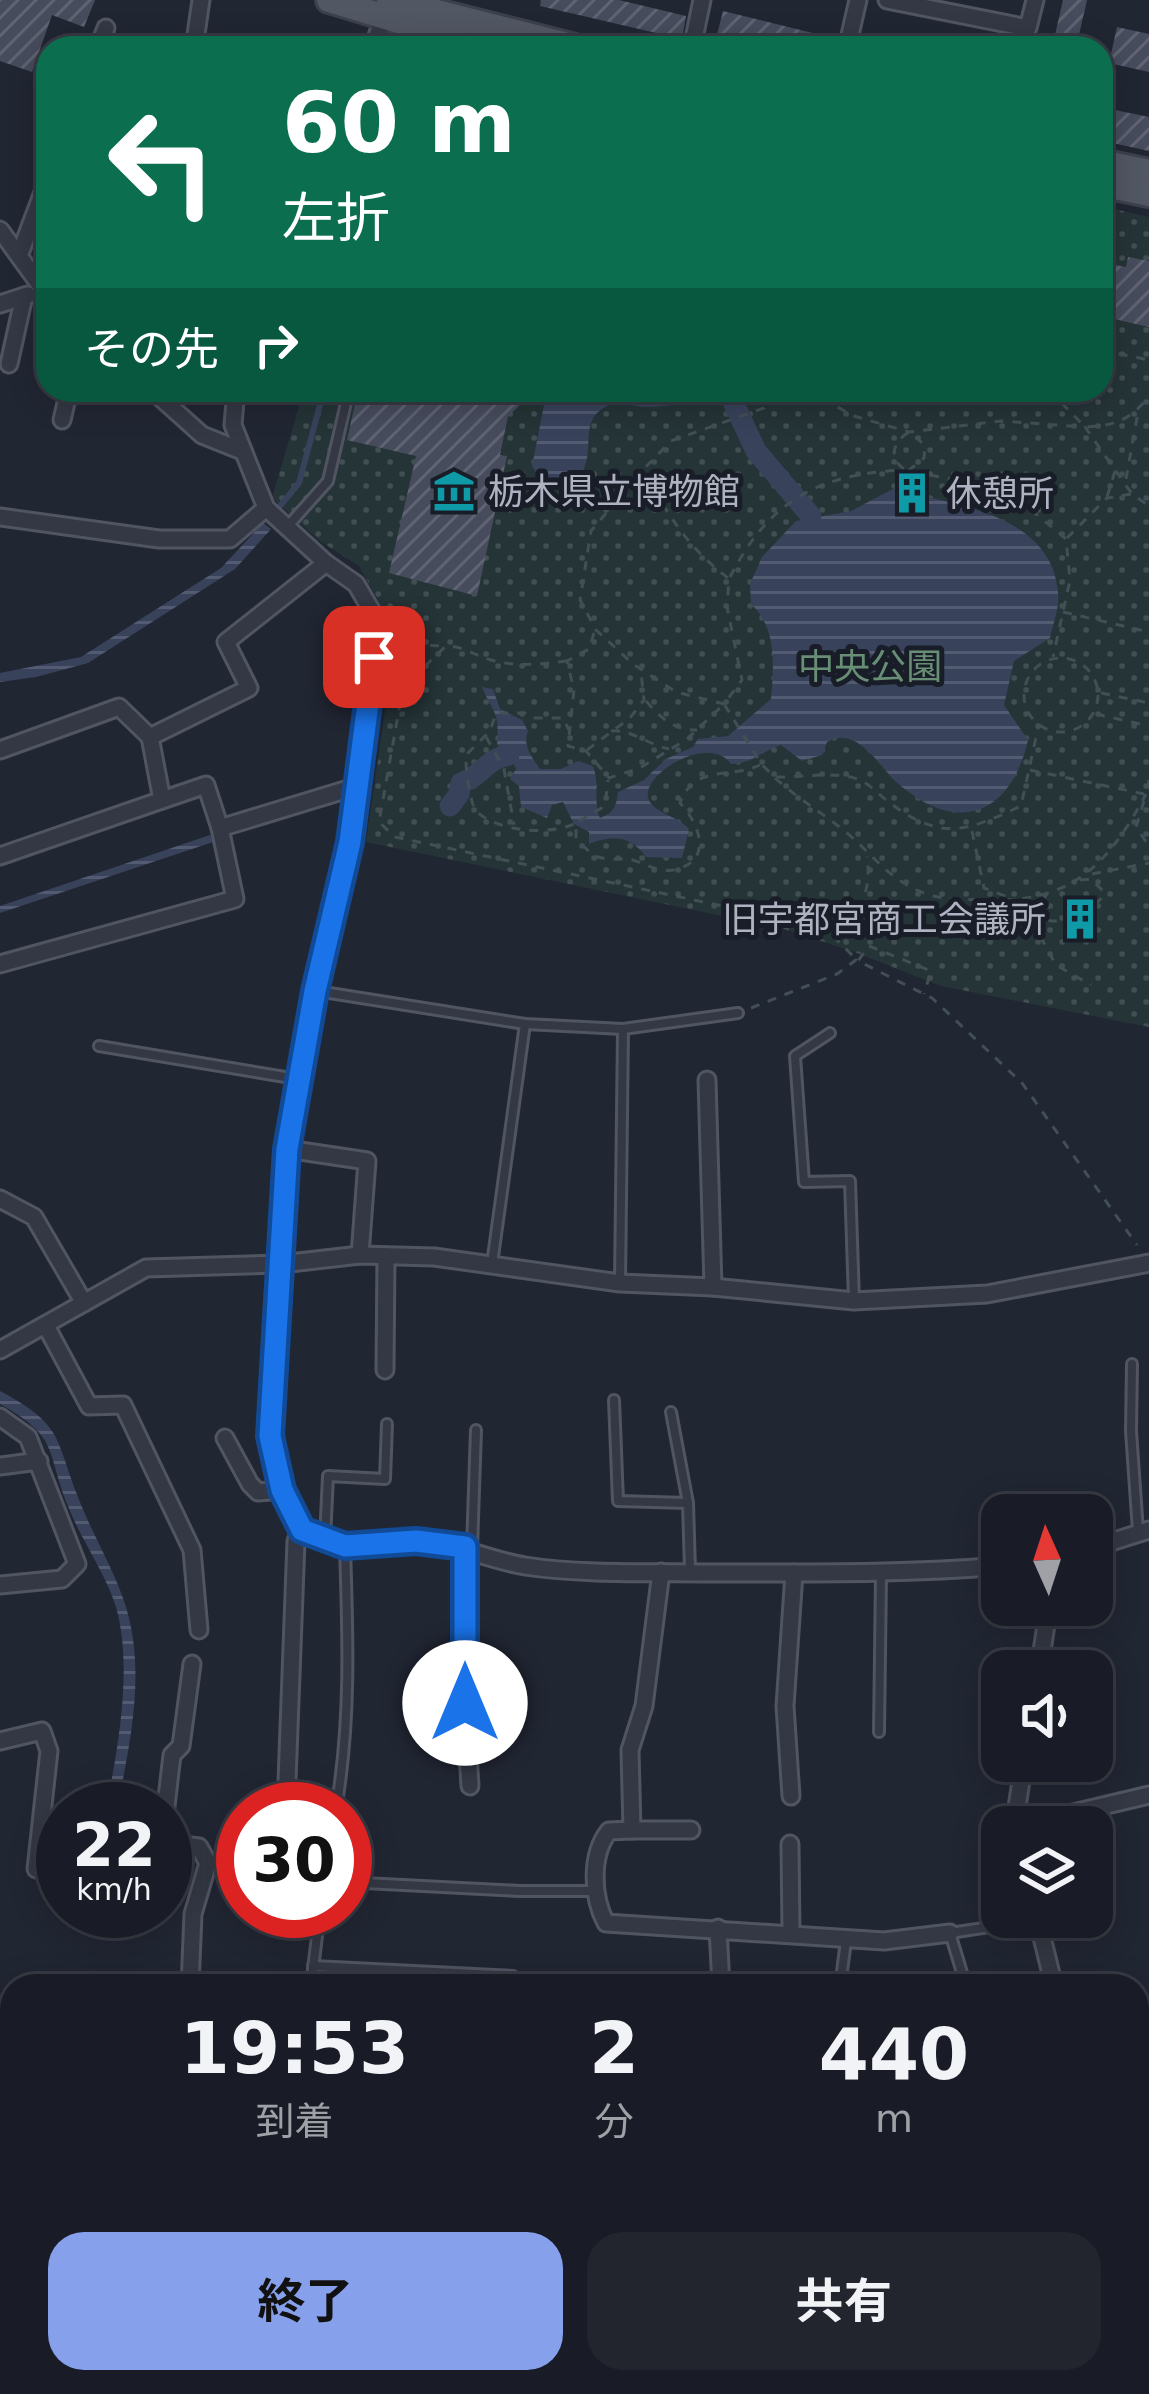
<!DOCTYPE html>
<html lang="ja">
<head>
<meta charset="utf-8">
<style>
	body { margin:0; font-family:"DejaVu Sans","Noto Sans JP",sans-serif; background:#22252e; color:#f1f3f6; height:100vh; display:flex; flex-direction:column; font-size:45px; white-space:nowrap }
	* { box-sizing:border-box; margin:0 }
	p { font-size:39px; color:#9fa1a7 }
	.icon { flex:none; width:66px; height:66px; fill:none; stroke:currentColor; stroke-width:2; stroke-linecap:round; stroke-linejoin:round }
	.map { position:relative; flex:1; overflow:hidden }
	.sheet { position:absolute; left:0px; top:1974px; width:1149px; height:420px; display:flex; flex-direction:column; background:#191c26; border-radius:36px 36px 0 0; box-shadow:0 6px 30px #0003,0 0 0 3px #373a43 }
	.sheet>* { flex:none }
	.hud { position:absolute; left:36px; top:36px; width:1077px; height:366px; border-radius:36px; box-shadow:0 6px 30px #0003,0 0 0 3px #373a43; background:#0b6e4f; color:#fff; overflow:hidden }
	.needle { width:78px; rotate:357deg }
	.controls { position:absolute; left:981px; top:1494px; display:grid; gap:24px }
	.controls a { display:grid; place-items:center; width:132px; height:132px; border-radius:24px; background:#191c26; box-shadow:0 6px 30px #0003,0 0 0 3px #373a43; font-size:60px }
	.speed { position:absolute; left:36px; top:1782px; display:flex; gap:24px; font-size:60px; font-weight:700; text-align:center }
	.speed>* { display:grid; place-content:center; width:156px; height:156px; border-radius:50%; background:#191c26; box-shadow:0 6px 30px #0003,0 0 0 3px #373a43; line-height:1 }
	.speed small { font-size:30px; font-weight:400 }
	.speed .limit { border:18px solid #d22; background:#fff; color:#111 }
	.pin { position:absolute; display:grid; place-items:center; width:102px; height:102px; color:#fff; margin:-51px; border-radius:24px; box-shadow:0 6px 18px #0006 }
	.me { position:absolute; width:132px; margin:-66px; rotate:0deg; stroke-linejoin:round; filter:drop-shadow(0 0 9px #0008) }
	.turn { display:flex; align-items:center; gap:42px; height:252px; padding:0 48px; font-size:54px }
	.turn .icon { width:156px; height:156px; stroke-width:2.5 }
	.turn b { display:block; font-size:84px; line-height:102px }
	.then { display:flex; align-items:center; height:114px; padding:0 48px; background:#0003; gap:24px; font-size:45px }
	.eta { display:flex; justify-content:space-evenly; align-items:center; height:204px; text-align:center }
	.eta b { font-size:72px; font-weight:700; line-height:84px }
	.primary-button { display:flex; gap:24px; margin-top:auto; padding:24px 48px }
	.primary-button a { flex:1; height:138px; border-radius:36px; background:#87a0ec; color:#111; font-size:48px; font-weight:700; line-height:138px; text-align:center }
	.primary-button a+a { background:#22252e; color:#f1f3f6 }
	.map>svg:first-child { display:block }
</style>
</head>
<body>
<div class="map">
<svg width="1149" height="2394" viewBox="0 0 1149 2394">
	<defs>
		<pattern id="park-dots" width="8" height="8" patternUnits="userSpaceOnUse" patternTransform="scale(3)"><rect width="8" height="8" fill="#253437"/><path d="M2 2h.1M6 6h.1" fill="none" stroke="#424f52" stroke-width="1.8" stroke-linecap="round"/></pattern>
		<pattern id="water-rules" width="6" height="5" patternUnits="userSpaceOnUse" patternTransform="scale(3)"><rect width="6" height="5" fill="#38425b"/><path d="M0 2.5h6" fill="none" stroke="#525b71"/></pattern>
		<pattern id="building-hatch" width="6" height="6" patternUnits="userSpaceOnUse" patternTransform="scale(3)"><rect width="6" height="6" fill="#474c5d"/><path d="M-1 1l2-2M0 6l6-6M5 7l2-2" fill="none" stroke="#5f6372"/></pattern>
	</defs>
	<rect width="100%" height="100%" fill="#212633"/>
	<polygon fill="url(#park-dots)" points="1101,206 1149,217 1149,1027 941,986 852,951 781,928 366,842 391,671 385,612 359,566 320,541 272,498 304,390 1101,390"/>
	<g fill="url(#water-rules)">
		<path d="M547,390H738L730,395C702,399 673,407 645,407C632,407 622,399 609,405C578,418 595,448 583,471C571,497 542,485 532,466Z"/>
		<path d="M893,489C954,505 1051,513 1058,592C1060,606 1053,624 1050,638L1014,661L1004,705L1028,740C1012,811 962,836 902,787C885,774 874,751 854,741C844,736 837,737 827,742L822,755L802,761L781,745C763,751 751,764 731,764C709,731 634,778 650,802C658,814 679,817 689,829L682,858L646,857C631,836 613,834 589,844V832L574,824L563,802L552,805L547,818L521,807L519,786L510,779L516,769L510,756L497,745C500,710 493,714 482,687L493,689L500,709L522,720L528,731C522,745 532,757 540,769H561L578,761L593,766C600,785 593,803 600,818C615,812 616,806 618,792L644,780L666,759L693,747L698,739L728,736L771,699C774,665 777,628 751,604L750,584L762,557L796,521L851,511Z"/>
		<polygon points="263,523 271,529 235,569 88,663 36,677 0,682 0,673 81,657 221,568"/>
		<polygon points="210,835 213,842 0,913 0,906"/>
		<path d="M0,1391C63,1425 54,1435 78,1497C92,1534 114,1569 126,1607C146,1673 130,1744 117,1809H106C118,1749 133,1667 116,1607C105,1572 81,1540 68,1506C45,1448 60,1438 0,1404Z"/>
	</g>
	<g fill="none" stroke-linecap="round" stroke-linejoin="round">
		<polyline stroke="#38425b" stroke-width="6" points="275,512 299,483 324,390"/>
		<g stroke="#38425b" stroke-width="21">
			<polyline points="730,395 756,451 811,516"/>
			<path d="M450,806L459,794L461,783C481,777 487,758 509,755"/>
		</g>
	</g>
	<g fill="url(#building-hatch)">
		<polygon points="0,0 95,0 84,27 52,15 32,72 0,61"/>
		<polygon points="541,0 619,0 686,16 682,39 540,6"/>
		<polygon points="1063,0 1087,0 1076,48 1052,48"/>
		<polygon points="723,11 837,39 835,48 774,48 717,35"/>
		<polygon points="1117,27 1149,34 1149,72 1109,63"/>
		<polygon points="1110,109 1149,117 1149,151 1103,141"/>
		<polygon points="1128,257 1149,261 1149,327 1101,316 1101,262 1126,267"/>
		<polygon points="358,390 527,390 519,406 508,416 500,455 507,456 477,596 389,573 416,456 347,440"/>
		<polygon points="899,478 929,484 924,508 895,502"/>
	</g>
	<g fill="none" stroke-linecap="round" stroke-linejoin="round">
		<g stroke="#515562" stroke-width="14">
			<g id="lane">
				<polyline points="287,527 328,481 349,390"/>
				<polyline points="317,991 525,1024 623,1029 738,1013"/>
				<polyline points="830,1033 795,1056 804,1182 850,1181 854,1301"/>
				<polyline points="99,1046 297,1079"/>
				<polyline points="492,1264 525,1024"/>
				<polyline points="620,1283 623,1029"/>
				<polyline points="1132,1364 1131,1431 1138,1531"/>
				<polyline points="614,1400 618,1501 688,1503 690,1570"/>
				<polyline points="671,1412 688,1503"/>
				<polyline points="325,1539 328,1476 385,1479 387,1424"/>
				<polyline points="472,1549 476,1430"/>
				<polyline points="879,1732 881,1575"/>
				<path d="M336,1809C351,1722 348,1636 345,1548"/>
				<polyline points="345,1882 520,1891 595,1891"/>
				<polyline points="313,1966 513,1976 514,1986"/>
				<polyline points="311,1986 320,1911"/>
				<polyline points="767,1986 841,1979 846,1941"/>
				<polyline points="966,1986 950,1933 1036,1920"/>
			</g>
		</g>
		<g stroke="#515562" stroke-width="21">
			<g id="street">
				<polyline points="887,0 1028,28 1035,0"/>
				<polyline points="98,48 106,28"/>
				<polyline points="194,48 201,0"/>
				<polyline points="373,48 386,9"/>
				<polyline points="692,48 702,0"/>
				<polyline points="847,48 858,0"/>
				<polyline points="0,230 48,296"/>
				<polyline points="19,256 48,179"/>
				<polyline points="0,304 28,295"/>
				<polyline points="9,364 24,296"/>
				<polyline points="152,390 202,435 242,451"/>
				<path d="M236,390L233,425L266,508L326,563L356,584L377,620L350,842L315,991L287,1149L270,1435C273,1462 280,1511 302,1530C334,1558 381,1540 418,1541C456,1543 488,1560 525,1566C583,1575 658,1572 718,1573C813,1573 907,1574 1002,1566"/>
				<polyline points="62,420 69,390"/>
				<polyline points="0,517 159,539 230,539 266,508"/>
				<polyline points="0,750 119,707 150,737"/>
				<polyline points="162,800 206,785 220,828"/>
				<polyline points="0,856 162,800 150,737 249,688 226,642 326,563"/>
				<polyline points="0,964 235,899 220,828 358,786"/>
				<polyline points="707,1080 713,1287"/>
				<polyline points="287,1149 367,1161 360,1255"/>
				<polyline points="0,1199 34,1217 84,1303"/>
				<polyline points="46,1326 89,1406 123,1405 192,1550 199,1630"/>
				<polyline points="0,1350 146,1268 281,1264 360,1255 434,1257 620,1283 713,1287 854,1301 987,1294 1149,1263"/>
				<polyline points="385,1370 386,1256"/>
				<polyline points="0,1417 28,1437 77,1564 62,1579 0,1585"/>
				<polyline points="225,1438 250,1484 258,1492 282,1490"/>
				<polyline points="0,1466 39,1461"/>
				<polyline points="465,1547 465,1703 470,1786"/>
				<polyline points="1092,1548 1149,1530"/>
				<path d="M661,1572L644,1706L630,1750L632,1830L609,1831C590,1855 592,1897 606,1923L884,1941L950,1933"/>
				<polyline points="1039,1671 1049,1605"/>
				<polyline points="0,1741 42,1731 49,1751 36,1869"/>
				<polyline points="1024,1761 1014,1827 1149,1795"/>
				<polyline points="287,1781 296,1541 302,1530"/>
				<polyline points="791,1796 785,1706 794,1573"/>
				<polyline points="165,1815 172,1755 181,1746 192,1664"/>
				<polyline points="632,1830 691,1830"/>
				<polyline points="165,1843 199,1847 208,1863 193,1914 190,1986"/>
				<polyline points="790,1844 791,1932"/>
				<polyline points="1037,1917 1054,1986"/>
				<polyline points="718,1928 721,1986"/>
				<polyline points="0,2068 12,2067"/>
				<polyline points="0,2190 12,2187"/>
				<polyline points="1137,2205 1149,2202"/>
				<polyline points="96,2382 99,2394"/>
				<polyline points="1102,2382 1104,2394"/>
				<polyline points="389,2385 532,2391"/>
				<polyline points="642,2394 644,2382"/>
				<polyline points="745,2394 746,2382"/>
			</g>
		</g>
		<g stroke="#3d414d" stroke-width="30">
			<g id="primary">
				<polyline points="329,0 488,48"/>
				<polyline points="389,0 579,48"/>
				<polyline points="1101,162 1149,172"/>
				<polyline points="1101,184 1149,194"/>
			</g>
		</g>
		<g stroke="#424f54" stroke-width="3" stroke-dasharray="9 9" stroke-linecap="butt">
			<polyline points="1101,350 1149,360"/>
			<path d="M768,390L764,408L671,441L642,471C672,518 683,543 729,579L727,607L742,680L724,704L762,765L775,777C801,778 836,770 860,780C871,785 880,796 890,803C942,842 967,831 1021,806L1038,728"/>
			<polyline points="806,390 854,416 909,432 1001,421 1085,427 1132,494 1149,506"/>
			<path d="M1049,390L1085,427C1114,426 1131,420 1149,396"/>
			<path d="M908,471L924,458C926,445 920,439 909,432C892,442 887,461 908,471L968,482L1024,504L1066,539L1070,580L1053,657"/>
			<polyline points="641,472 591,531 580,600 596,630 633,664 676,692 724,704"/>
			<polyline points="1126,479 1138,412"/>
			<polyline points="1107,497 1115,471"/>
			<polyline points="1067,538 1107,498 1131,494"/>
			<path d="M730,577C769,501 818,474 903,470"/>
			<polyline points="1063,612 1149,632"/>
			<polyline points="594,633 589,649 567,661 574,690 568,746 586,751 609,778 640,768 687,739 723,705"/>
			<polyline points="395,639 411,645 444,646"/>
			<circle cx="1061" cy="695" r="37"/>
			<path d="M567,661C543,664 519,667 495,661C477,657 464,646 446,646L403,687L379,822L395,837L789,920L832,935L858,961L869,946L931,971L924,994"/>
			<polyline points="1101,693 1149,703"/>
			<path d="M646,701C661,718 673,730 697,730"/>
			<polyline points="1096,714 1149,726"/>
			<path d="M611,731C632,729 648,745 669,749"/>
			<path d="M570,732L563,718H533L525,713H496L490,731L466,755C465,765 470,804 476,811C498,832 550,836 576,823V839C583,845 590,854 598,857C608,860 618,859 627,859C643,861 656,873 673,870C715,862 699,823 680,803C694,764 730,779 760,765"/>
			<polyline points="486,737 504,769 514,825"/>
			<polyline points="587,750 630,718 644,700 641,672"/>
			<polyline points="1030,770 1144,794"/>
			<path d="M775,778C796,797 819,811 841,828C868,849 886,877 919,891C938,900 962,899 982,900C1070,904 1107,867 1146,794"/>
			<polyline points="1149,780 1146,794 1149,795"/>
			<polyline points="1144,801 1136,827 1149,846"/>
			<polyline points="579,821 605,806 608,780"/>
			<polyline points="972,831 984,888 1015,900"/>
			<polyline points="1092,874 1149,863"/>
			<polyline points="1080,880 1091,879 1103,891 1103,897 1085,913"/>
			<polyline points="1047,894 1036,909 1040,917 1051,921 1069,921"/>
			<polyline points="1023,905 1056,965 1091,985"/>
			<path d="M833,934C861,915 872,890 867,856"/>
			<polyline points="751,1008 837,974 856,960 932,998 1022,1083 1137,1245"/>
		</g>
		<use href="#lane" stroke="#343844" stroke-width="8"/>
		<use href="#street" stroke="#343844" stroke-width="15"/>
		<use href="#primary" stroke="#525764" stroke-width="24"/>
	</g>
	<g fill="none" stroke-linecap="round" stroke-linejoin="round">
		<g stroke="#114b97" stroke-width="30">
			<polyline id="route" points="374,657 350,842 315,991 287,1149 270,1436 282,1490 302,1530 345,1546 416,1541 465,1547 465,1703"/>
		</g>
		<use href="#route" stroke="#1a73e8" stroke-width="21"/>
	</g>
	<defs>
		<g id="museum-bare" transform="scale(3.24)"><path d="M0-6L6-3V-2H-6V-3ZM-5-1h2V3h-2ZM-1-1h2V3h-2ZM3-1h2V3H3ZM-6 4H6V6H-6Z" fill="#0f9aa8" stroke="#191d28" stroke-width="2.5" paint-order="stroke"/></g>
		<g id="building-bare" transform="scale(3.24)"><path d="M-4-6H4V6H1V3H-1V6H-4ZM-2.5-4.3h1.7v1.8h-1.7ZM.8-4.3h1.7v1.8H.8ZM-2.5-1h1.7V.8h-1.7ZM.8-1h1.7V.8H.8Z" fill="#0f9aa8" stroke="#191d28" stroke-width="2.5" paint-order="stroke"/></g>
	</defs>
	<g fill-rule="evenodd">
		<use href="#museum-bare" x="454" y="491"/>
		<use href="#building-bare" x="912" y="493"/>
		<use href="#building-bare" x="1080" y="919"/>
	</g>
	<g text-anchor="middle" stroke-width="10" stroke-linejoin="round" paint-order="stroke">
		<g font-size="36" fill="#aeb2c1" stroke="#191d28" text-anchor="start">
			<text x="488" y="504">栃木県立博物館</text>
			<text x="946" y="506">休憩所</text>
			<text x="1046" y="932" text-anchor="end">旧宇都宮商工会議所</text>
		</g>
		<g font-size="36" fill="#688e76" stroke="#191d28">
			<text x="870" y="679">中央公園</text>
		</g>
	</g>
</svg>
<div class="controls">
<a><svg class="needle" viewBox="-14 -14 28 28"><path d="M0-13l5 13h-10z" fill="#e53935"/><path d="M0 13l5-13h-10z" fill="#9fa1a7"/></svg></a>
<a><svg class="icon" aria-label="sound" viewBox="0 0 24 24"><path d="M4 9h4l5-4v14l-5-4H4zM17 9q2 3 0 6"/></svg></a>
<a><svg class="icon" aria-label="layers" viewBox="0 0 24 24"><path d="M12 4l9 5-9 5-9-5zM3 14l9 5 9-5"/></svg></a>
</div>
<div class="speed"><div>22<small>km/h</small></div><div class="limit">30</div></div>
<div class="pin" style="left:374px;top:657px;background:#d93025"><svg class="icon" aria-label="arrive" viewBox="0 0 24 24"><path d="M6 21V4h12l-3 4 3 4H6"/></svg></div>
<svg class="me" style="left:465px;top:1703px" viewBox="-20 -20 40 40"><circle r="19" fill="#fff"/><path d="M0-13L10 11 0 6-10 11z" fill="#1a73e8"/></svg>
<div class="hud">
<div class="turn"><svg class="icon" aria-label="left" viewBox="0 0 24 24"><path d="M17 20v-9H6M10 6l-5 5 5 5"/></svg><div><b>60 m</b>左折</div></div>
<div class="then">その先<svg class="icon" aria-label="right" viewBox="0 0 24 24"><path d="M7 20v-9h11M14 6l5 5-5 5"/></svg></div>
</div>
<section class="sheet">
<div class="eta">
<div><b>19:53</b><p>到着</p></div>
<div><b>2</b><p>分</p></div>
<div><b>440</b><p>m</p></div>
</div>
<div class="primary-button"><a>終了</a><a>共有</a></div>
</section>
</div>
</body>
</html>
